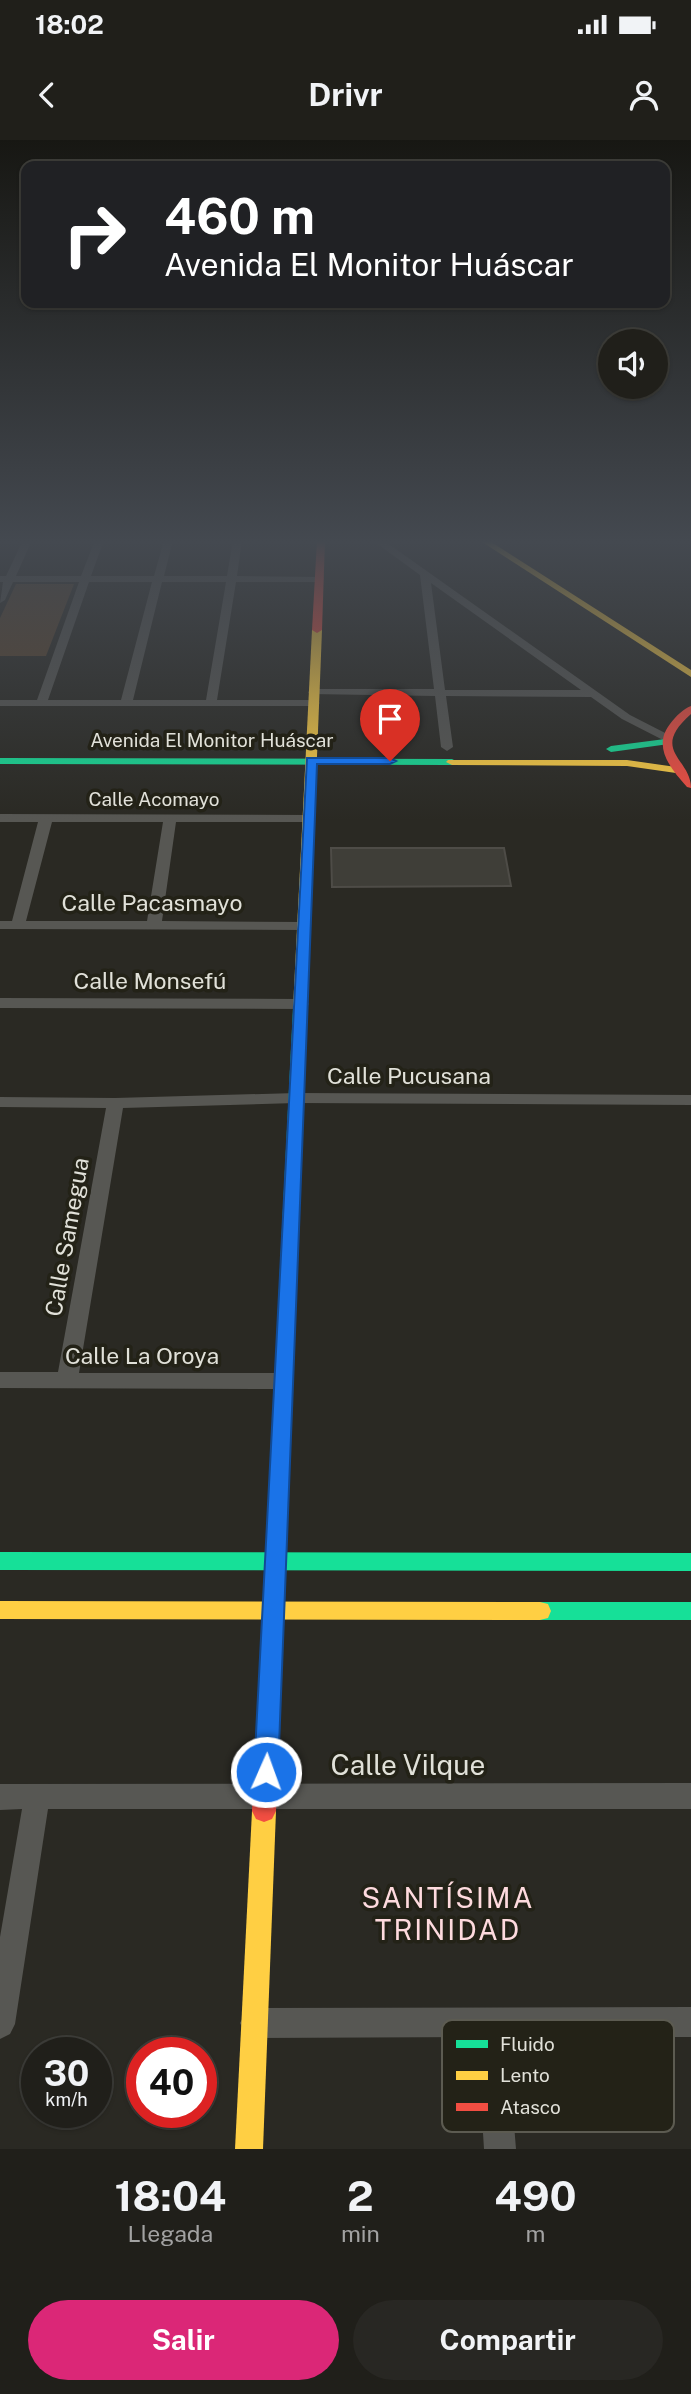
<!DOCTYPE html>
<html lang="es">
<head>
<meta charset="utf-8">
<style>
	body { margin:0; font-family:"Public Sans",sans-serif; background:#282723; color:#f1f3f6; height:100vh; display:flex; flex-direction:column; font-size:26px; white-space:nowrap }
	* { box-sizing:border-box; margin:0 }
	p { font-size:23px; color:#a2a2a2 }
	.icon { flex:none; width:38px; height:38px; fill:none; stroke:currentColor; stroke-width:2; stroke-linecap:round; stroke-linejoin:round }
	.map { position:relative; height:2009px; overflow:hidden }
	.panel { display:flex; flex-direction:column; background:#201f1a; flex:1 }
	.panel>* { flex:none }
	.banner { position:absolute; left:21px; top:21px; width:649px; height:147px; border-radius:14px; box-shadow:0 2px 5px #0004,0 0 0 2px #3d3d39; background:#202124; color:#fff; overflow:hidden }
	.controls { position:absolute; left:598px; top:189px; display:grid; gap:14px }
	.controls a { display:grid; place-items:center; width:70px; height:70px; border-radius:50%; background:#201f1a; box-shadow:0 2px 5px #0004,0 0 0 2px #3d3d39; font-size:35px }
	.speed { position:absolute; left:21px; top:1897px; display:flex; gap:14px; font-size:35px; font-weight:700; text-align:center }
	.speed>* { display:grid; place-content:center; width:91px; height:91px; border-radius:50%; background:#201f1a; box-shadow:0 2px 5px #0004,0 0 0 2px #3d3d39; line-height:1 }
	.speed small { font-size:18px; font-weight:400 }
	.speed .limit { border:10px solid #d22; background:#fff; color:#111 }
	.pin { position:absolute; display:grid; place-items:center; width:60px; height:60px; color:#fff; margin:-72px -30px; border-radius:50% 50% 50% 0; rotate:-45deg; box-shadow:0 0 7px #0007 }
	.pin .icon { rotate:45deg }
	.me { position:absolute; width:77px; margin:-38px; rotate:2deg; stroke-linejoin:round; filter:drop-shadow(0 0 5px #0008) }
	.turn { display:flex; align-items:center; gap:24px; height:147px; padding:0 28px; font-size:32px }
	.turn .icon { width:91px; height:91px; stroke-width:2.5 }
	.turn b { display:block; font-size:49px; line-height:60px }
	.eta { display:flex; justify-content:space-evenly; align-items:center; height:119px; text-align:center }
	.eta b { font-size:42px; font-weight:700; line-height:49px }
	.primary-button { display:flex; gap:14px; margin-top:auto; padding:14px 28px }
	.primary-button a { flex:1; height:80px; border-radius:42px; background:#db2777; color:#fff; font-size:28px; font-weight:700; line-height:80px; text-align:center }
	.primary-button a+a { background:#282723; color:#f1f3f6 }
	.status { display:flex; justify-content:space-between; align-items:center; height:49px; padding:0 35px; background:#201f1a; direction:ltr }
	.status svg { height:19px; fill:currentColor }
	header { display:flex; justify-content:space-between; align-items:center; height:91px; padding:0 28px; background:#201f1a; font-size:32px; font-weight:700 }
	.map>svg:first-child { display:block }
</style>
</head>
<body>
<div class="status"><b>18:02</b><svg viewBox="0 0 49 12"><path d="M0 12V9h3v3zM5 12V6h3v6zM10 12V3h3v9zM15 12V0h3v12zM26 1h20v11H26zM47 4h2v5h-2z"/></svg></div>
<header><svg class="icon" aria-label="back" viewBox="0 0 24 24"><path d="M15 5l-7 7 7 7"/></svg>Drivr<svg class="icon" aria-label="person" viewBox="0 0 24 24"><circle cx="12" cy="8" r="4"/><path d="M4 21q1-7 8-7t8 7"/></svg></header>
<div class="map">
<svg width="691" height="2009" viewBox="0 0 691 2009">
	<rect width="100%" height="100%" fill="#2a2923"/>
	<polygon fill="#5a442d" points="16,444 74,444 46,516 0,516 0,478"/>
	<polygon fill="#3f3e38" stroke="#4e4c47" stroke-width="2" points="331,708 504,708 511,746 332,747"/>
	<g fill="none" stroke-linecap="round" stroke-linejoin="round">
		<g fill="#575753" fill-rule="evenodd">
			<path d="M23,400H32L16,436H81L95,400H104L91,436H154L164,400H173L164,436H227L233,400H242L237,436L322,437L324,439L319,442H236L217,560H314L320,563L314,566H0V560H37L79,442H13L5,460L0,463L3,442H0V436H6ZM89,442H152L121,560H48ZM162,442H226L206,560H133Z"/>
			<path d="M372,400H383L630,575L673,597L663,600L622,579L591,557L446,556L453,607L447,611L441,607L435,556L310,554L308,552L314,549H434L420,435ZM431,443L581,550H445Z"/>
			<path d="M0,674L314,675V681L309,682H176L162,781L304,782L311,786L304,790L0,789V781H12L38,682H0ZM52,682H163L147,781H26Z"/>
			<polygon points="0,858 301,859 309,864 301,869 0,868"/>
			<polygon points="296,953 691,955 691,965 296,963 123,968 79,1233 284,1233 291,1236 294,1241 291,1246 284,1249 0,1248 0,1232 58,1232 106,968 0,967 0,957 115,958"/>
			<polygon points="691,1643 691,1669 48,1669 15,1884 10,1894 0,1899 0,1797 22,1669 0,1670 0,1644"/>
			<polygon points="691,1867 691,1897 507,1897 516,2009 484,2009 477,1897 255,1898 245,1893 240,1883 245,1873 255,1868"/>
		</g>
		<g fill="#16e098" fill-rule="evenodd">
			<polygon points="665,599 670,602 669,604 611,612 606,609 611,606"/>
			<polygon points="0,618 452,619 458,622 452,625 0,624"/>
			<polygon points="300,865 307,869 295,1188 292,1193 280,1193 277,1188 293,869"/>
			<polygon points="0,1412 691,1413 691,1431 0,1430"/>
			<polygon points="540,1462 691,1462 691,1480 540,1480 532,1478 529,1471 532,1464"/>
		</g>
		<g fill="#ffcf43" fill-rule="evenodd">
			<polygon points="479,400 488,400 691,530 691,537"/>
			<polygon points="317,487 322,490 307,869 300,873 293,869 312,490"/>
			<polygon points="448,620 627,620 676,627 682,630 676,633 627,626 452,625 446,622"/>
			<polygon points="0,1461 540,1462 548,1464 551,1471 548,1478 540,1480 0,1479"/>
			<polygon points="264,1660 272,1663 276,1671 263,2009 235,2009 252,1671 256,1663"/>
		</g>
		<g fill="#f24e42" fill-rule="evenodd">
			<polygon points="317,400 325,400 322,490 317,493 312,490"/>
			<path d="M691,566V574C649,611 691,618 691,648L687,647C671,629 652,607 670,584C676,576 683,569 691,566Z"/>
			<polygon points="286,1182 292,1183 295,1188 276,1671 272,1679 264,1682 256,1679 252,1671 277,1188 280,1183"/>
		</g>
	</g>
	<linearGradient id="sky" x2="0" y2="1"><stop stop-color="#171713"/><stop offset="0.59" stop-color="#444950"/><stop offset="1" stop-color="#444950" stop-opacity="0"/></linearGradient>
	<rect width="691" height="681" fill="url(#sky)"/>
	<polygon fill="#1a73e8" stroke="#114b97" stroke-width="2" points="307,618 390,618 396,621 390,624 317,624 278,1632 275,1640 266,1643 258,1640 254,1632"/>
	<g text-anchor="middle" stroke-width="7" stroke-linejoin="round" paint-order="stroke">
		<g font-size="19" fill="#e1e1d9" stroke="#232217">
			<text x="212" y="607">Avenida El Monitor Huáscar</text>
			<text x="154" y="666">Calle Acomayo</text>
		</g>
		<g font-size="23" fill="#e1e1d9" stroke="#232217">
			<text x="152" y="771">Calle Pacasmayo</text>
			<text x="150" y="849">Calle Monsefú</text>
			<text x="409" y="944">Calle Pucusana</text>
			<text transform="translate(67 1097) rotate(-80)" y="8">Calle Samegua</text>
			<text x="142" y="1224">Calle La Oroya</text>
		</g>
		<g font-size="28" fill="#e1e1d9" stroke="#232217">
			<text x="408" y="1635">Calle Vilque</text>
		</g>
		<g font-size="28" letter-spacing="2" fill="#fedade" stroke="#232217">
			<text x="448" y="1768">SANTÍSIMA<tspan x="448" dy="32">TRINIDAD</tspan></text>
		</g>
	</g>
	<rect x="442" y="1880" width="232" height="112" rx="10" fill="#232217" stroke="#5c5b51" stroke-width="2"/>
	<rect x="456" y="1900" width="32" height="8" fill="#16e098"/>
	<rect x="456" y="1931" width="32" height="9" fill="#ffcf43"/>
	<rect x="456" y="1963" width="32" height="8" fill="#f24e42"/>
	<g font-size="19" fill="#e1e1d9">
		<text x="500" y="1911">Fluido</text>
		<text x="500" y="1942">Lento</text>
		<text x="500" y="1974">Atasco</text>
	</g>
</svg>
<div class="controls">
<a><svg class="icon" aria-label="sound" viewBox="0 0 24 24"><path d="M4 9h4l5-4v14l-5-4H4zM17 9q2 3 0 6"/></svg></a>
</div>
<div class="speed"><div>30<small>km/h</small></div><div class="limit">40</div></div>
<div class="pin" style="left:390px;top:621px;background:#d93025"><svg class="icon" aria-label="arrive" viewBox="0 0 24 24"><path d="M6 21V4h12l-3 4 3 4H6"/></svg></div>
<svg class="me" style="left:266px;top:1632px" viewBox="-20 -20 40 40"><circle r="17" fill="#1a73e8" stroke="#fff" stroke-width="3"/><path d="M0-11L8 9 0 5-8 9z" fill="#fff"/></svg>
<div class="banner">
<div class="turn"><svg class="icon" aria-label="right" viewBox="0 0 24 24"><path d="M7 20v-9h11M14 6l5 5-5 5"/></svg><div><b>460 m</b>Avenida El Monitor Huáscar</div></div>
</div>
</div>
<section class="panel">
<div class="eta">
<div><b>18:04</b><p>Llegada</p></div>
<div><b>2</b><p>min</p></div>
<div><b>490</b><p>m</p></div>
</div>
<div class="primary-button"><a>Salir</a><a>Compartir</a></div>
</section>
</body>
</html>
